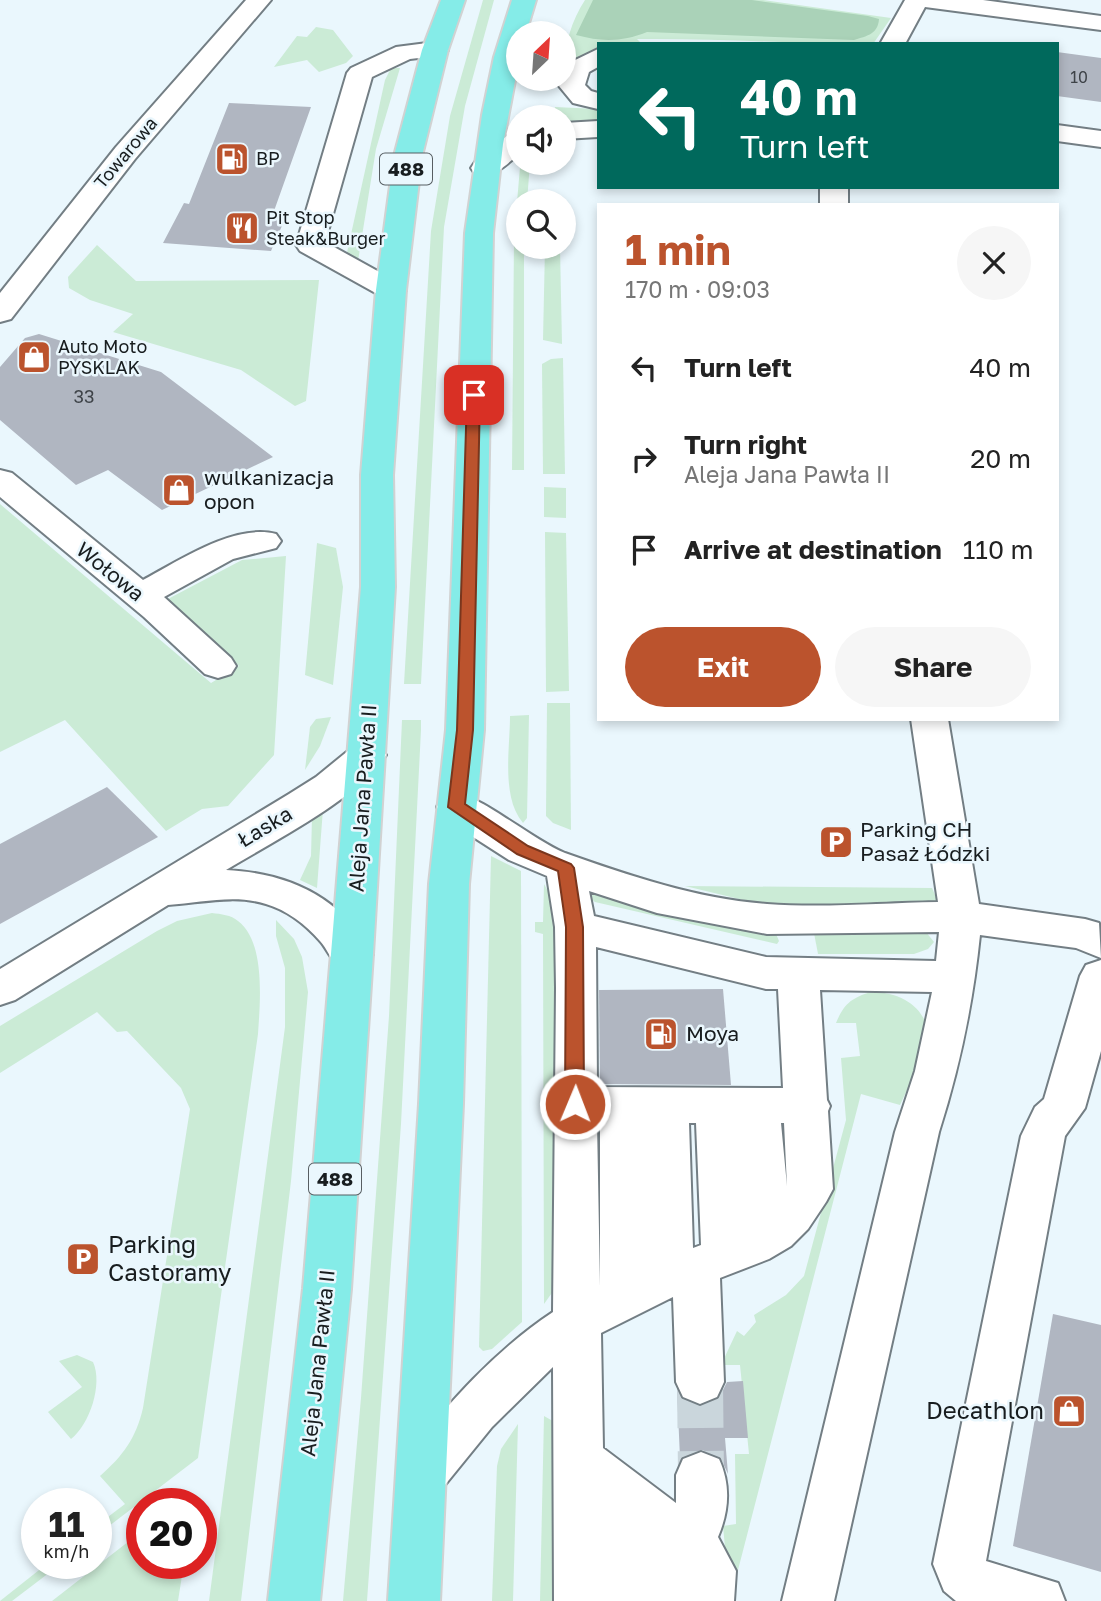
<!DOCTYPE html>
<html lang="en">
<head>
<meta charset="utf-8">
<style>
	body { margin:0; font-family:"Golos Text",sans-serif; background:#f6f6f6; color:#222; height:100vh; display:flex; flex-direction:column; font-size:26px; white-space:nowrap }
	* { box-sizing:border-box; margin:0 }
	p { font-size:23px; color:#767676 }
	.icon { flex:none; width:38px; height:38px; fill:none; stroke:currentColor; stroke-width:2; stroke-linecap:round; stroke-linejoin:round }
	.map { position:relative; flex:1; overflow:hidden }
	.details { position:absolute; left:597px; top:203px; width:462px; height:518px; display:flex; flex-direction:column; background:#fff; border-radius:0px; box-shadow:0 4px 10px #0003 }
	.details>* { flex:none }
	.hud { position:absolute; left:597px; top:42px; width:462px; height:147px; border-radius:0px; box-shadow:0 4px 10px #0003; background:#00695c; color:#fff; overflow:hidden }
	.needle { width:46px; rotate:25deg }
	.controls { position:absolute; left:506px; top:21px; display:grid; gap:14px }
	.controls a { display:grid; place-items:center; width:70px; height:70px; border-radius:50%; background:#fff; box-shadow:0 4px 10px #0003; font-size:35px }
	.speed { position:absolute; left:21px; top:1488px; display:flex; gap:14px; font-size:35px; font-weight:700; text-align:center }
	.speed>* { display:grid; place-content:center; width:91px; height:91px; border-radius:50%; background:#fff; box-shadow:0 4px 10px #0003; line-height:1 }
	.speed small { font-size:18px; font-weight:400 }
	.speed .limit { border:10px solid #d22; background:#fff; color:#111 }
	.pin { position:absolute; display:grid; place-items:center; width:60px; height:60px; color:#fff; margin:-30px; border-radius:14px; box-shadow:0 4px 10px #0006 }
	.me { position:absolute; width:77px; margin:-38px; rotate:1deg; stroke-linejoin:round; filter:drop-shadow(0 0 5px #0008) }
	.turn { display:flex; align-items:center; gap:24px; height:147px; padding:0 28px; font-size:32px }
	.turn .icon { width:91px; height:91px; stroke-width:2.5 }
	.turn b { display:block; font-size:49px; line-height:60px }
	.round { display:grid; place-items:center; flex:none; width:74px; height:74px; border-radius:37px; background:#f6f6f6 }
	.head { display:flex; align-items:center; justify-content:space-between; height:119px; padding:0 28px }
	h1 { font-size:42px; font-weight:700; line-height:52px; color:#bb532d }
	.button { display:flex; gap:14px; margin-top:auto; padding:14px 28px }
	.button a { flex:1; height:80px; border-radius:42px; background:#bb532d; color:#fff; font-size:28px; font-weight:700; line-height:80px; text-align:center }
	.button a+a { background:#f6f6f6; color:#222 }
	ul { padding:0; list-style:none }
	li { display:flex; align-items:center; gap:21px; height:91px; padding:0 28px }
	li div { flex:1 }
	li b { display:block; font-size:26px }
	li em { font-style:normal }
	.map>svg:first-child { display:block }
</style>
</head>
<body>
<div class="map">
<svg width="1101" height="1601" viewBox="0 0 1101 1601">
	<rect width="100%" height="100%" fill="#eaf7fd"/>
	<g fill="#cbebd6">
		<polygon points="483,0 494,0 465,106 444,227 421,684 404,684 431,231 450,116"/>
		<path d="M585,0H763L891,18L873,44C794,44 716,38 637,39L642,44H598V53L568,68L564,75C563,49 571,21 585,0Z"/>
		<polygon points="316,27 333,30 353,56 346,63 319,72 307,60 274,67 297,36 307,37"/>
		<polygon points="391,68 400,68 376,149 358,261 346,257 385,80"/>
		<polygon points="555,107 598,109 598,123 564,125 564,117 554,117"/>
		<polygon points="522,163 530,163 527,201 518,201 518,247 524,247 524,470 512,470 514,238 520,167"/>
		<polygon points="97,245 136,281 319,280 306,401 295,406 241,370 113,332 133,314 90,300 69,288 68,277"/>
		<polygon points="545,247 560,247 562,344 543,340"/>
		<polygon points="563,358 565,474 543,474 542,364 551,359"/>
		<polygon points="544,487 566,488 566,518 544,517"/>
		<polygon points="0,504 211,683 239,666 166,600 242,560 286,556 274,755 228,806 202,809 166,831 65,720 0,752"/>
		<polygon points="545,532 566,533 569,691 546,692"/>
		<polygon points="317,543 336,548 343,587 333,685 305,675"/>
		<polygon points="547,703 570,703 571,830 553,823 546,816"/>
		<path d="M529,715L527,818L523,823C501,797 510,749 510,716Z"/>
		<polygon points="331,717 320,746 305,770 310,727 316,719"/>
		<polygon points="402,720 421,720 421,730 401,1124 367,1601 343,1601 361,1398 389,1016"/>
		<polygon points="323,809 317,888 300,880 311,856 312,817"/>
		<polygon points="491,856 521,871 522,1322 492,1349 483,1351 479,1347"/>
		<polygon points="544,884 558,909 566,1273 544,1304 543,934 535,932 535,922 543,922"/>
		<polygon points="685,886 932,888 939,904 935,907 764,905"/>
		<polygon points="592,893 733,928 776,934 779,941 777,944 595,902 591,899"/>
		<path d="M212,913C221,914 231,915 238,921C266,942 260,1003 258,1034L198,1458L96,1536V1526L125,1504L100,1476C123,1456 136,1438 143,1408L190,1109L181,1088L127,1031L117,1032L97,1012L0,1073V1026L157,931L177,921Z"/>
		<polygon points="276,920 294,939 302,957 308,992 291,1181 241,1601 209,1601 285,1027 285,968 276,936"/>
		<polygon points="926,932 934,942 928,949 914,954 818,954 814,933"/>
		<path d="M871,992C895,992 920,1002 927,1027L913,1077L900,1105L861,1094L730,1601L723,1526L736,1524L735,1454H749L740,1365H721L737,1331L744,1336L756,1322L754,1315L786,1295L804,1276L846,1120L841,1058L860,1056L856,1023H836C844,1004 851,998 871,992Z"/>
		<path d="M77,1355L93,1362C103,1384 90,1424 71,1439L48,1412L82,1387L59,1361Z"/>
		<polygon points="544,1416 558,1424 564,1601 540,1601"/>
		<polygon points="518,1424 513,1601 492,1601 497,1466 501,1449"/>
		<polygon points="142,1531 142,1563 184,1563 178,1601 52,1601"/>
		<polygon points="48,1563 62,1563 12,1601 0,1601"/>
	</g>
	<path fill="#aad2b8" d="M593,0H752L868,16L879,19C878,34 867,36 854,40L647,32C622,42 602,42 576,35Z"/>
	<g fill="#b0b6c1">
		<polygon points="1057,52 1101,58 1101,102 1057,96"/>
		<polygon points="229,103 311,107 274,211 288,212 271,251 163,243 184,203 189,204"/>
		<polygon points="39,334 161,372 273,457 162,510 108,470 76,485 0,420 0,367 25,338"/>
		<polygon points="107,787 158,837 0,924 0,844"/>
		<polygon points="723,989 731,1085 600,1084 599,990"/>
		<polygon points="1053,1314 1101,1325 1101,1572 1013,1546"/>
		<polygon points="743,1381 748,1438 725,1438 728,1474 720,1457 702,1450 680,1458 677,1390 682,1399 701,1406 719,1398 727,1382"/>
	</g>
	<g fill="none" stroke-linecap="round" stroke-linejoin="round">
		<polyline stroke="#cad6dc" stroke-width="46" stroke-dasharray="46 23" stroke-linecap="butt" points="700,1382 701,1475"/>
		<g stroke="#737e84" stroke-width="4">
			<g id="minor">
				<polygon points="246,0 271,0 135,159 11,319 0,322 0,293 116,147"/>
				<polygon points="905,0 983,0 1101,16 1101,30 925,7 905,44 880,44"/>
				<polygon points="435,42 444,45 448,50 444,55 410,59 372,77 325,242 401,284 406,290 401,296 391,299 381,296 300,251 296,245 347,73 351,68 396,47"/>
				<polygon points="598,49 598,67 589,72 585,85 591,91 598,93 598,109 573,103 559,86 569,63"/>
				<polygon points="598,121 598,137 564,139 564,123"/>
				<polygon points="1057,125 1101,131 1101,147 1057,141"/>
				<path d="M518,133V155C504,166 494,179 475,174L471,168L475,162L508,135Z"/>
				<rect x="820" y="187" width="28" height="18"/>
				<path d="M0,470L12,473L143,580C178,561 235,523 276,534L281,541L276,548L233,559L164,597L231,658L236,666L231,674L218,678L205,674L144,617L0,497Z"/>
				<path d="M911,719H948L979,904L1085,919L1099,923L1101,958L1076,948L980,935C973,1003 960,1066 939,1132L834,1601H782L895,1132L915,1071L932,992L820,990L827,1100L830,1106L828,1111L833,1189L826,1202L808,1229L791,1246L769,1259L720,1278L724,1382L717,1397L700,1404L683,1397L676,1382L673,1297L601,1333L603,1448L676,1503V1475L683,1459L701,1452L719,1459C731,1485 729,1511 718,1537L736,1571L734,1601H554L553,1367L492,1427L440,1491L422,1498L404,1491L397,1475L404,1459C448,1404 494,1351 553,1312L556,988L555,927L547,876L509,860L442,817L437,807L442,797C447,796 453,793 458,794C481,796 536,842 565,853C630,876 698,899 767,904C823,908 882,903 938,902ZM589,891L657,913L767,934L939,932L936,961L766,957L594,916ZM596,947L766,989H778L783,1088L597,1087ZM597,1122H600V1286ZM689,1123H696L701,1245L693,1248ZM781,1123H784L787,1186Z"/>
				<path d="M367,742L380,746L386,755C360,798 270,843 226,870C289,873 341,897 373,954L367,965C357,968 350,971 340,966C331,962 327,948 320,941C306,925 287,910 266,904C234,894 201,903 168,905L15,1000L0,1005V969L289,794L316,777L354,746Z"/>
				<polygon points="1101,960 1101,1051 1085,1108 1065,1136 986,1561 1058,1583 1065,1601 956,1601 944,1591 933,1564 1021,1136 1035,1107 1044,1099 1080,976 1086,965"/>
			</g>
		</g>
		<g stroke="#d1d2d2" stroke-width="4">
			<g id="major">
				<polygon points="441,0 465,0 448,50 422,156 406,290 393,475 395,587 373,954 351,1289 320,1601 268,1601 303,1289 331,954 361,587 361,475 376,290 394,156 422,50"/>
				<polygon points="512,0 536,0 526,33 518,33 518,65 503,144 493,233 484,730 469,884 463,1104 440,1601 388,1601 419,1104 429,884 446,730 465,233 482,115 494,57"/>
			</g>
		</g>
		<use href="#minor" fill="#fff" fill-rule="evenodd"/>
		<use href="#major" fill="#85ece8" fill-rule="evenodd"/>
	</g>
	<polygon fill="#bb532d" stroke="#7a361d" stroke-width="2" points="474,391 480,395 473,730 465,804 528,846 571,864 574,868 583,927 584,1104 581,1109 575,1111 568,1109 565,1104 566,927 558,871 517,854 448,807 457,730 467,395"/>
	<defs>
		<g id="fuel-square" transform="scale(1.75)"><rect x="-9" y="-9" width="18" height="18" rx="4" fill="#bb532d" stroke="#eaf7fd"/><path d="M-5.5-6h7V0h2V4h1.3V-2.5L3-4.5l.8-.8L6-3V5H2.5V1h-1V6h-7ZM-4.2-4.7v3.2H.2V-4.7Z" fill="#fff"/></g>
		<g id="restaurant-square" transform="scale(1.75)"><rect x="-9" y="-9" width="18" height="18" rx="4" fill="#bb532d" stroke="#eaf7fd"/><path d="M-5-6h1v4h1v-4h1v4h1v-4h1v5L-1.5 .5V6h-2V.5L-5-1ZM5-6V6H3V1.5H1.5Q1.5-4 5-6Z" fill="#fff"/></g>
		<g id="shop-square" transform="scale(1.75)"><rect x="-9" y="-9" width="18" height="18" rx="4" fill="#bb532d" stroke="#eaf7fd"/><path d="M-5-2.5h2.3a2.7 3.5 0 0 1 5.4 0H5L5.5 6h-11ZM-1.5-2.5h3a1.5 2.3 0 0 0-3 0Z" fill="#fff"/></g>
		<g id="parking-square" transform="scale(1.75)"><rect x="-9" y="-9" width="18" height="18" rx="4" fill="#bb532d" stroke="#eaf7fd"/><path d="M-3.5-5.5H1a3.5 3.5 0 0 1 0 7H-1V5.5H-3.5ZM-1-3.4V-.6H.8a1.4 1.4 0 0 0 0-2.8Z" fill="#fff"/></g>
	</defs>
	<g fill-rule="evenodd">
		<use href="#fuel-square" x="232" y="159"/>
		<use href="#restaurant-square" x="242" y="228"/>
		<use href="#shop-square" x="34" y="357"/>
		<use href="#shop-square" x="179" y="490"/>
		<use href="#parking-square" x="836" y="842"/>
		<use href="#fuel-square" x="661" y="1034"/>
		<use href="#parking-square" x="83" y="1259"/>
		<use href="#shop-square" x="1069" y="1411"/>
	</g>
	<g text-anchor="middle" stroke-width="5" stroke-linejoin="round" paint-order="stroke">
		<g font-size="16" fill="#3e4348">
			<text x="1079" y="83">10</text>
		</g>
		<g font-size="18" fill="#181d1f" stroke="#eaf7fd">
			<text transform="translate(126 153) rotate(-50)" y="6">Towarowa</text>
		</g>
		<g font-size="18" fill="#181d1f" stroke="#eaf7fd" text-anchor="start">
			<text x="256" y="165">BP</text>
			<text x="266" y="224">Pit Stop<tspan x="266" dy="21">Steak&amp;Burger</tspan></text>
			<text x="58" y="353">Auto Moto<tspan x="58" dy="21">PYSKLAK</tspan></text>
		</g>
		<g font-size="18" fill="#3e4348">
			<text x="84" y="403">33</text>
		</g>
		<g fill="#eaf7fd" stroke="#575e62" stroke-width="2">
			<rect x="380" y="153.5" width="52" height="31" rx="5"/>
			<rect x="309" y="1163.5" width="52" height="31" rx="5"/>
		</g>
		<g font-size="19" font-weight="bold" fill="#181d1f">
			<text x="406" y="176">488</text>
			<text x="335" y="1186">488</text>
		</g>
		<g font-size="21" fill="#181d1f" stroke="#eaf7fd" text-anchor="start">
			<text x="204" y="485">wulkanizacja<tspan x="204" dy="24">opon</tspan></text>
			<text x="860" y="837">Parking CH<tspan x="860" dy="24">Pasaż Łódzki</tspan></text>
			<text x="686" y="1041">Moya</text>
		</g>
		<g font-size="21" fill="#181d1f" stroke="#eaf7fd">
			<text transform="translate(110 572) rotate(39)" y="7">Wołowa</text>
			<text transform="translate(363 798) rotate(-86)" y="7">Aleja Jana Pawła II</text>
			<text transform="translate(265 827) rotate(-31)" y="7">Łaska</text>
			<text transform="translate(318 1363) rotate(-84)" y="7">Aleja Jana Pawła II</text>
		</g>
		<g font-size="24" fill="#181d1f" stroke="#eaf7fd" text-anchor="start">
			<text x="108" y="1253">Parking<tspan x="108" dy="28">Castoramy</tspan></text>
			<text x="1044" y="1419" text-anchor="end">Decathlon</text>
		</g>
	</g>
</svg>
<div class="controls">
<a><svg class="needle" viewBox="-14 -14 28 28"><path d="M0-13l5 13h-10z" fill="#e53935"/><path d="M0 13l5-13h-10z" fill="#767676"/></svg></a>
<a><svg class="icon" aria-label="sound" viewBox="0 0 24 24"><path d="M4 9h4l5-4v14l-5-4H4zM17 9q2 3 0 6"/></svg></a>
<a><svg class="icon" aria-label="search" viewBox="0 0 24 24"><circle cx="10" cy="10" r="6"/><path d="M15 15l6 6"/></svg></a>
</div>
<div class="speed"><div>11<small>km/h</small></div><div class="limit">20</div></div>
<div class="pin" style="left:474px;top:395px;background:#d93025"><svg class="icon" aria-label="arrive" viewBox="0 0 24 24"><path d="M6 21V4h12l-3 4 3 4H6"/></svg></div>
<svg class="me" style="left:575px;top:1104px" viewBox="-20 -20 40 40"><circle r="17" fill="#bb532d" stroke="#fff" stroke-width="3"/><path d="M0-11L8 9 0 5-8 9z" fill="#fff"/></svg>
<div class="hud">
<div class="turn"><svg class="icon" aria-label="left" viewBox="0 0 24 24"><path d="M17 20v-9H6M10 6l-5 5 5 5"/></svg><div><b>40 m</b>Turn left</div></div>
</div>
<section class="details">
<div class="head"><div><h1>1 min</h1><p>170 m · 09:03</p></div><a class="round"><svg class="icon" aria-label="close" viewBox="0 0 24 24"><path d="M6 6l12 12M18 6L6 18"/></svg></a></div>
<ul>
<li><svg class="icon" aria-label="left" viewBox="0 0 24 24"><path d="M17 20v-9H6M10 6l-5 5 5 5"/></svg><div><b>Turn left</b></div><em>40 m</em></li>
<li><svg class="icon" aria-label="right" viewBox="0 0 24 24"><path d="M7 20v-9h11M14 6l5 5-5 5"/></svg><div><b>Turn right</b><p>Aleja Jana Pawła II</p></div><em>20 m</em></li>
<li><svg class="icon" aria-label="arrive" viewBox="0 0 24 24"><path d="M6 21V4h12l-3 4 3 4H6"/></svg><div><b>Arrive at destination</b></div><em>110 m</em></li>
</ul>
<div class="button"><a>Exit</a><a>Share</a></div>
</section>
</div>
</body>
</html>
